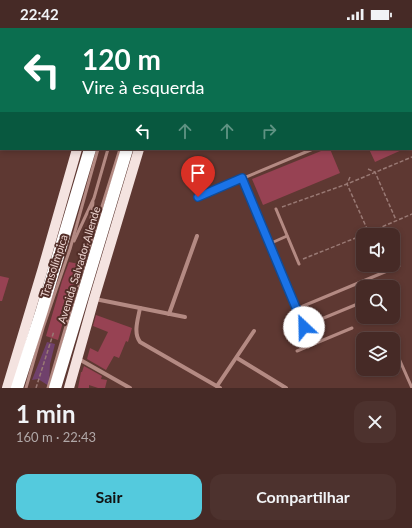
<!DOCTYPE html>
<html lang="pt">
<head>
<meta charset="utf-8">
<style>
	body { margin:0; font-family:Lato,sans-serif; background:#4d322e; color:#f1f3f6; height:100vh; display:flex; flex-direction:column; font-size:15px; white-space:nowrap }
	* { box-sizing:border-box; margin:0 }
	p { font-size:13px; color:#b0a7a7 }
	.icon { flex:none; width:22px; height:22px; fill:none; stroke:currentColor; stroke-width:2; stroke-linecap:round; stroke-linejoin:round }
	.map { position:relative; height:360px; overflow:hidden }
	.side { display:flex; flex-direction:column; background:#462a26; flex:1 }
	.side>* { flex:none }
	.banner { position:absolute; left:0px; top:0px; width:412px; height:122px; box-shadow:0 2px 6px #0003,0 0 0 1px #5e4643; background:#0b6e4f; color:#fff; overflow:hidden }
	.fabs { position:absolute; left:356px; top:200px; display:grid; gap:8px }
	.fabs a { display:grid; place-items:center; width:44px; height:44px; border-radius:8px; background:#462a26; box-shadow:0 2px 6px #0003,0 0 0 1px #5e4643; font-size:20px }
	.pin { position:absolute; display:grid; place-items:center; width:34px; height:34px; color:#fff; margin:-41px -17px; border-radius:50% 50% 50% 0; rotate:-45deg; box-shadow:0 0 4px #0007 }
	.pin .icon { rotate:45deg }
	.me { position:absolute; width:44px; margin:-22px; rotate:336deg; stroke-linejoin:round; filter:drop-shadow(0 0 3px #0008) }
	.turn { display:flex; align-items:center; gap:14px; height:84px; padding:0 16px; font-size:18px }
	.turn .icon { width:52px; height:52px; stroke-width:2.5 }
	.turn b { display:block; font-size:28px; line-height:34px }
	.lanes { display:flex; align-items:center; height:38px; padding:0 16px; background:#0003; justify-content:center; gap:20px; direction:ltr }
	.lanes .off { opacity:.35 }
	.round { display:grid; place-items:center; flex:none; width:42px; height:42px; border-radius:12px; background:#4d322e }
	.overview { display:flex; align-items:center; justify-content:space-between; height:68px; padding:0 16px }
	h1 { font-size:24px; font-weight:700; line-height:30px }
	.action { display:flex; gap:8px; margin-top:auto; padding:8px 16px }
	.action a { flex:1; height:46px; border-radius:12px; background:#54cadd; color:#111; font-size:16px; font-weight:700; line-height:46px; text-align:center }
	.action a+a { background:#4d322e; color:#f1f3f6 }
	.status { display:flex; justify-content:space-between; align-items:center; height:28px; padding:0 20px; background:#462a26; direction:ltr }
	.status svg { height:11px; fill:currentColor }
	.map>svg:first-child { display:block }
</style>
</head>
<body>
<div class="status"><b>22:42</b><svg viewBox="0 0 49 12"><path d="M0 12V9h3v3zM5 12V6h3v6zM10 12V3h3v9zM15 12V0h3v12zM26 1h20v11H26zM47 4h2v5h-2z"/></svg></div>
<div class="map">
<svg width="412" height="360" viewBox="0 0 412 360">
	<rect width="100%" height="100%" fill="#5e3832"/>
	<polygon fill="#70416c" points="47,314 55,316 50,336 49,358 38,351 32,352"/>
	<g fill="#974253">
		<polygon points="326,121 330,121 340,145 263,177 252,151"/>
		<polygon points="369,121 404,121 375,134"/>
		<polygon points="69,234 79,236 58,312 46,308 62,253"/>
		<polygon points="0,248 9,250 2,273 0,273"/>
		<polygon points="96,287 132,300 128,314 126,313 119,330 114,328 106,342 87,331 90,320 98,324 108,304 93,298"/>
		<polygon points="84,338 102,348 101,351 107,352 105,360 98,360 89,357 89,360 78,360 81,344 82,344"/>
	</g>
	<g fill="none" stroke-linecap="round" stroke-linejoin="round">
		<g stroke="#997974" stroke-width="1.5" stroke-dasharray="4 2" stroke-linecap="butt">
			<polyline points="368,141 375,144 396,192"/>
			<polyline points="350,149 347,156 368,203"/>
			<polyline points="282,179 347,156 412,129"/>
			<polyline points="377,201 412,186"/>
			<polyline points="303,231 368,205"/>
			<polyline points="36,360 54,303"/>
		</g>
		<g stroke="#b48a83" stroke-width="3">
			<polyline points="352,0 352,1"/>
			<polyline points="400,0 400,1"/>
			<polyline points="135,1 135,0"/>
			<polyline points="145,1 145,0"/>
			<polyline points="156,1 156,0"/>
			<polyline points="411,5 412,4"/>
			<polyline points="0,30 1,30"/>
			<polyline points="411,54 412,54"/>
			<polyline points="411,80 412,79"/>
			<polyline points="242,150 304,299"/>
			<polyline points="198,169 313,121"/>
			<polyline points="276,181 299,236"/>
			<polyline points="373,205 374,207"/>
			<polyline points="74,213 94,170 108,121"/>
			<polyline points="269,216 287,208"/>
			<polyline points="88,218 93,174"/>
			<polyline points="296,281 399,238"/>
			<polyline points="300,300 308,319"/>
			<polyline points="285,306 360,275"/>
			<polyline points="297,323 352,300"/>
			<polyline points="397,326 412,360"/>
			<polyline points="26,360 43,300 70,221 98,121"/>
			<polyline points="48,360 87,226 120,121"/>
		</g>
		<g stroke="#b48a83" stroke-width="4">
			<polyline points="95,271 185,289"/>
			<path d="M140,280C138,291 133,305 140,314L220,360"/>
			<polyline points="169,286 197,208"/>
			<polyline points="77,330 130,360"/>
			<polyline points="237,330 286,360"/>
			<polyline points="217,358 254,303"/>
		</g>
		<g stroke="#f4e3e0" stroke-width="10">
			<polyline points="112,1 112,0"/>
			<polyline points="175,1 176,0"/>
			<polyline points="7,360 43,240 77,121"/>
			<polyline points="69,360 94,271 139,121"/>
		</g>
		<g stroke="#fff" stroke-width="12">
			<polyline points="126,1 126,0"/>
			<polyline points="164,1 164,0"/>
			<polyline points="17,360 42,282 90,121"/>
			<polyline points="55,360 127,121"/>
		</g>
	</g>
	<g fill="none" stroke-linecap="round" stroke-linejoin="round">
		<g stroke="#114b97" stroke-width="10">
			<polyline id="route" points="198,169 242,150 304,299"/>
		</g>
		<use href="#route" stroke="#1a73e8" stroke-width="7"/>
	</g>
	<g text-anchor="middle" stroke-width="4" stroke-linejoin="round" paint-order="stroke">
		<g font-size="11" fill="#eed6d2" stroke="#522e28">
			<text transform="translate(79 237) rotate(-73)" y="4">Avenida Salvador Allende</text>
			<text transform="translate(54 238) rotate(-72)" y="4">Transolímpica</text>
		</g>
	</g>
</svg>
<div class="fabs">
<a><svg class="icon" aria-label="sound" viewBox="0 0 24 24"><path d="M4 9h4l5-4v14l-5-4H4zM17 9q2 3 0 6"/></svg></a>
<a><svg class="icon" aria-label="search" viewBox="0 0 24 24"><circle cx="10" cy="10" r="6"/><path d="M15 15l6 6"/></svg></a>
<a><svg class="icon" aria-label="layers" viewBox="0 0 24 24"><path d="M12 4l9 5-9 5-9-5zM3 14l9 5 9-5"/></svg></a>
</div>
<div class="pin" style="left:198px;top:169px;background:#d93025"><svg class="icon" aria-label="arrive" viewBox="0 0 24 24"><path d="M6 21V4h12l-3 4 3 4H6"/></svg></div>
<svg class="me" style="left:304px;top:299px" viewBox="-20 -20 40 40"><circle r="19" fill="#fff"/><path d="M0-13L10 11 0 6-10 11z" fill="#1a73e8"/></svg>
<div class="banner">
<div class="turn"><svg class="icon" aria-label="left" viewBox="0 0 24 24"><path d="M17 20v-9H6M10 6l-5 5 5 5"/></svg><div><b>120 m</b>Vire à esquerda</div></div>
<div class="lanes"><svg class="icon" aria-label="left" viewBox="0 0 24 24"><path d="M17 20v-9H6M10 6l-5 5 5 5"/></svg><svg class="icon off" aria-label="ahead" viewBox="0 0 24 24"><path d="M12 20V5M6 11l6-6 6 6"/></svg><svg class="icon off" aria-label="ahead" viewBox="0 0 24 24"><path d="M12 20V5M6 11l6-6 6 6"/></svg><svg class="icon off" aria-label="right" viewBox="0 0 24 24"><path d="M7 20v-9h11M14 6l5 5-5 5"/></svg></div>
</div>
</div>
<section class="side">
<div class="overview"><div><h1>1 min</h1><p>160 m · 22:43</p></div><a class="round"><svg class="icon" aria-label="close" viewBox="0 0 24 24"><path d="M6 6l12 12M18 6L6 18"/></svg></a></div>
<div class="action"><a>Sair</a><a>Compartilhar</a></div>
</section>
</body>
</html>
